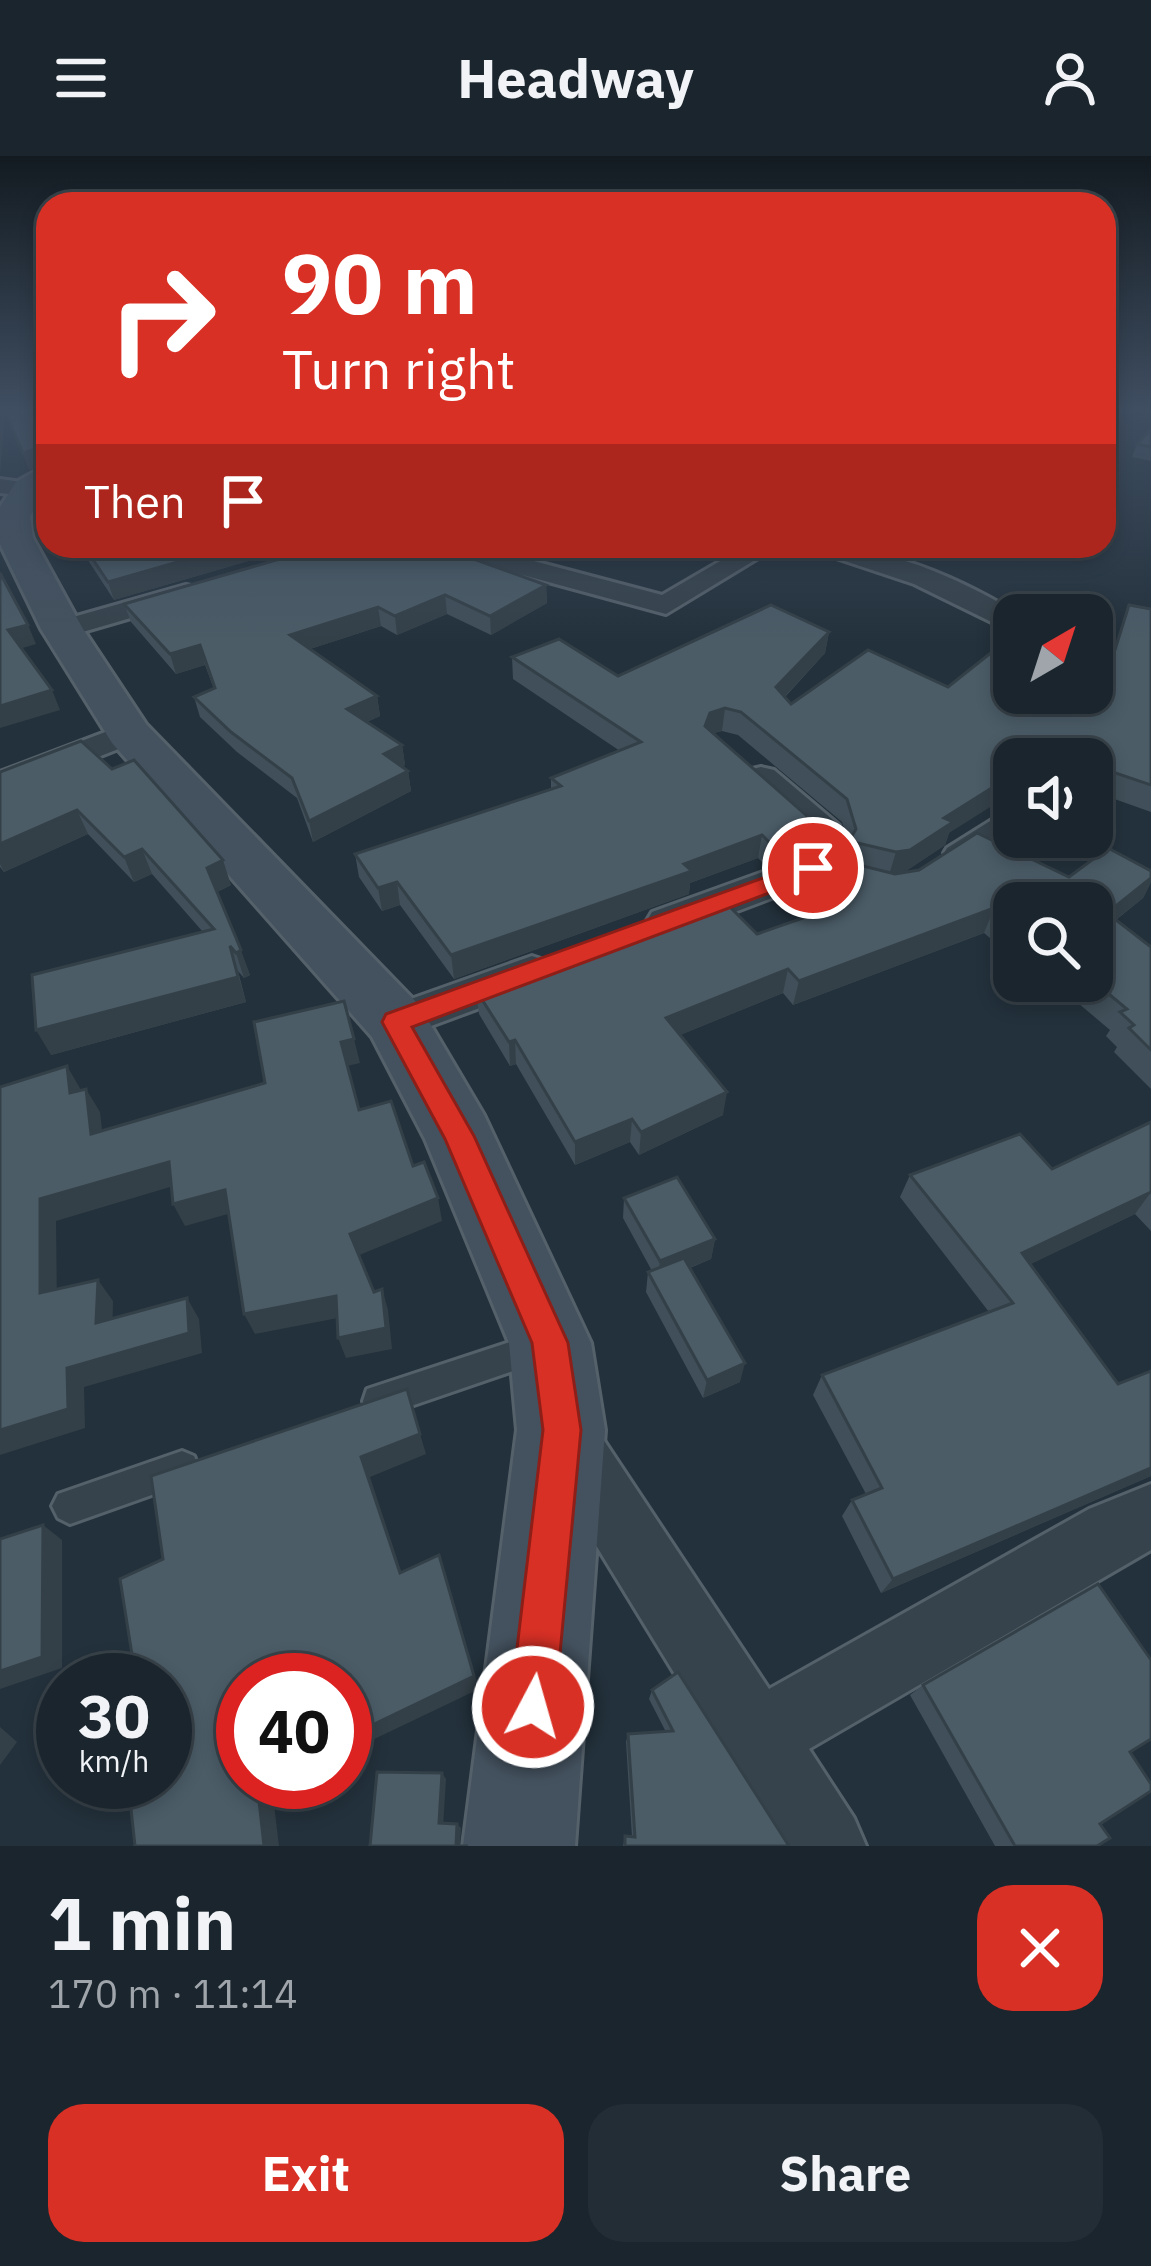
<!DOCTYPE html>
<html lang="en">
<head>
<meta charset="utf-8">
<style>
	body { margin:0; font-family:"IBM Plex Sans",sans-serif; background:#232d35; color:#f1f3f6; height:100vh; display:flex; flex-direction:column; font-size:45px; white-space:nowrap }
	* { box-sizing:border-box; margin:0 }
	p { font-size:39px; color:#9fa5aa }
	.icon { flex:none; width:66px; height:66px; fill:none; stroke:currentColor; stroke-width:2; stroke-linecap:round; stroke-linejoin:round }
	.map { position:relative; height:1690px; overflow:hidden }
	.panel { display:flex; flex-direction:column; background:#1a252d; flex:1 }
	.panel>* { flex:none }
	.banner { position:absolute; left:36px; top:36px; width:1080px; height:366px; border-radius:36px; box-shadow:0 6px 18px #0003,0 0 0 3px #384249; background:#d93025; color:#fff; overflow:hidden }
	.needle { width:78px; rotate:39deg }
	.buttons { position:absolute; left:993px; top:438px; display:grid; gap:24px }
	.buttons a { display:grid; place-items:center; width:120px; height:120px; border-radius:24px; background:#1a252d; box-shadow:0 6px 18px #0003,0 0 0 3px #384249; font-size:60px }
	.speed { position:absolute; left:36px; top:1497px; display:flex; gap:24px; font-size:60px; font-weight:700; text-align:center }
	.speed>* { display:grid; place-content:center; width:156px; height:156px; border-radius:50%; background:#1a252d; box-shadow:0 6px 18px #0003,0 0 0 3px #384249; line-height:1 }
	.speed small { font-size:30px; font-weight:400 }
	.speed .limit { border:18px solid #d22; background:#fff; color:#111 }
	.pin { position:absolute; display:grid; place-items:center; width:102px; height:102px; color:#fff; margin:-51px; border:6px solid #fff; border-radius:50%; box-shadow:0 3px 12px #0007 }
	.me { position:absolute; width:132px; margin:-66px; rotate:6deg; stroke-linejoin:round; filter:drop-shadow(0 0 9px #0008) }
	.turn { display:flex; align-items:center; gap:42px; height:252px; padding:0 48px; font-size:54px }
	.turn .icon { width:156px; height:156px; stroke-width:2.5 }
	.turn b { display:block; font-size:84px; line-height:102px }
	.then { display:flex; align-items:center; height:114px; padding:0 48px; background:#0003; gap:24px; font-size:45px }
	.round { display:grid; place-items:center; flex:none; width:126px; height:126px; border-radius:36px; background:#232d35 }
	.summary { display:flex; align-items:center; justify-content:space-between; height:204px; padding:0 48px }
	h1 { font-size:72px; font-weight:700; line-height:90px }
	.action { display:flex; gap:24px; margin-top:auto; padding:24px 48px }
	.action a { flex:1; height:138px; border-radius:36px; background:#d93025; color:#fff; font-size:48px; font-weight:700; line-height:138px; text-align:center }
	.action a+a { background:#232d35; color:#f1f3f6 }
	header { display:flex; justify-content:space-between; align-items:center; height:156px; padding:0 48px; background:#1a252d; font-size:54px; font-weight:700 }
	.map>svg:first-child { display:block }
</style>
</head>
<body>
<header><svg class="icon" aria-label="menu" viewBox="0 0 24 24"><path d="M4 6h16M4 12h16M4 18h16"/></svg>Headway<svg class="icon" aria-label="person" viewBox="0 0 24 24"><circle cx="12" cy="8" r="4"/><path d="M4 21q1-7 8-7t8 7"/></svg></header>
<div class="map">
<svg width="1151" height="1690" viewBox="0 0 1151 1690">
	<rect width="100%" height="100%" fill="#23313c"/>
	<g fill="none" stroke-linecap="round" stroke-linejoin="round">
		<g stroke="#55616a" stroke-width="6">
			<g id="lane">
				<polygon points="1014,650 1014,665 961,702 947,702 944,697 947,692"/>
				<polygon points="540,1176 551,1180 556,1191 551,1202 379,1261 367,1257 363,1245 367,1233"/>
				<polygon points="182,1295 194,1300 199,1312 194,1324 70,1368 58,1362 52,1350 58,1338"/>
			</g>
		</g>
		<g stroke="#55616a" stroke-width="6">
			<g id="street">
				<polygon points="0,323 36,328 40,333 28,340 0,337"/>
				<polygon points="434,390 477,390 662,439 746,390 778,390 666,458 438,396"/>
				<path d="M814,390C887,390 958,421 1020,459H1014V477L914,428L818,396Z"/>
				<polygon points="186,429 196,431 200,437 196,443 62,482 47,473 52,467"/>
				<polygon points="129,567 141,570 146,577 141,584 0,640 0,616"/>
				<polygon points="761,611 774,614 839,669 846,697 827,721 682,776 667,780 652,776 646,766 652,756 799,703 807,694 807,681 743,622 748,614"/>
				<polygon points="532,800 547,805 554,816 547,827 396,883 380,878 373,866 380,854"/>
				<polygon points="569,1255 591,1265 769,1533 1089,1353 1151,1328 1151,1394 809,1593 854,1662 866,1690 780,1690 547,1309 537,1287 547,1265"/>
			</g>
		</g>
		<g stroke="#55616a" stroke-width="6">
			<polygon id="secondary" points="48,308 48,334 30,360 33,382 83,473 146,568 419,849 484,959 591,1187 605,1274 575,1690 463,1690 517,1274 509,1187 425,983 372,881 112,587 41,473 0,388 0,351 16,326"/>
		</g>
		<use href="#lane" fill="#36434c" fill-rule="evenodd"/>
		<use href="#street" fill="#36434c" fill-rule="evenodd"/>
		<use href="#secondary" fill="#44525f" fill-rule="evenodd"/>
	</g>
	<g fill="#404f59">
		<polygon points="1151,273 1151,305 1132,301 1137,288"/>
		<polygon points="60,390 300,390 114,444 82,395 64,399"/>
		<polygon points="780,390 821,390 820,401 781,393"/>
		<polygon points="903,390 926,390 922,395"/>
		<polygon points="433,400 546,429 547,447 491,479 447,458 397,479 381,470 310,493 377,540 380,560 367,566 402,589 405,609 402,611 408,615 411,635 313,686 297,642 237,596 200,561 194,541 214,533 205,509 176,518 131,466 124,448"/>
		<polygon points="1129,449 1151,453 1151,656 1092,635 1092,603 1014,603 949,677 945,689 903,717 1069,721 1151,715 1151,726 1143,742 1116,764 1151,791 1151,933 1114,896 1117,891 1106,880 1110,874 1052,825 1092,825 1014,747 1014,802 984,777 793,849 783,837 680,879 723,959 639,999 630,986 575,1009 516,908 510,910 479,858 476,834 757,778 809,760 791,739 796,715 844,706 848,688 842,666 738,579 722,575 714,577 802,683 796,699 766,710 758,702 690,727 689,738 454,823 400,749 382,755 359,721 355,698 551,633 551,622 620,595 513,523 512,501 618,520 829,476 825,497 785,541 791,548 948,531 1105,519"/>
		<polygon points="0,616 231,729 217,736 250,819 244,822 238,815 246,846 51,899 203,776 152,718 134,726 88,678 4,716 0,711"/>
		<polygon points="1151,966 1151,1075 1135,1058 1030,1108 1118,1228 1151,1215 1151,1320 881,1437 842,1360 852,1344 866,1338 813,1239 822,1219 989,1156 900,1041 910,1019 1052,1013"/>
		<polygon points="624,1042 715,1083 711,1103 690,1112 740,1226 703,1242 646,1136 648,1116 652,1115 623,1062"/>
		<polygon points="923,1529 1130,1596 1100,1668 1097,1690 995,1690 910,1539"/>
		<polygon points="652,1534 789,1690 623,1690 625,1680 632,1681 626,1586 628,1578 666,1576 649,1543"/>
	</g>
	<g fill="#344048">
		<polygon points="0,252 4,252 5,255 0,319"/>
		<polygon points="46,289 48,306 29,314 23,297"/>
		<polygon points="61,390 80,390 82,395 64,399"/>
		<polygon points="234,390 300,390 114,444 108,426"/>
		<polygon points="546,429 547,447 491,479 490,460"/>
		<polygon points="445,439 447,458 397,479 395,460"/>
		<polygon points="378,451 381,470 295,498 290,479"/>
		<polygon points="28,469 36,488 16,494 8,474"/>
		<polygon points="829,476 825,497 773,553 776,531"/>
		<polygon points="200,489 205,509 176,518 170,498"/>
		<polygon points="52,534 60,554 0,572 0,550"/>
		<polygon points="377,540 380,560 351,573 347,553"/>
		<polygon points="725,552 722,575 707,579 705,570 710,557"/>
		<polygon points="402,589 405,609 387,618 384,598"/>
		<polygon points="408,615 411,635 313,686 309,665"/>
		<polygon points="1014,618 1014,636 949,677 945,689 903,717 889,719 896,696 944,662"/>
		<polygon points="77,654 88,678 4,716 0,708 0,688"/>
		<polygon points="807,660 802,683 796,699 766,710 770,687"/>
		<polygon points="762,679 758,702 690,727 689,738 454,823 451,799"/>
		<polygon points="142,693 152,718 134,726 124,701"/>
		<polygon points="223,704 231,729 215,737 207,712"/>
		<polygon points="1151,722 1151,726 1143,742 1094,781 1107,757"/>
		<polygon points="397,726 400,749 382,755 378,732"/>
		<polygon points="994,752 984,777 793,849 799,825"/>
		<polygon points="230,790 246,846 51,899 36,874"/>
		<polygon points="241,794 250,819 244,822 236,797"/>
		<polygon points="788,813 783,837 663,886 666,862"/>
		<polygon points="354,883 360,907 347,910 341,886"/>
		<polygon points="515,884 516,908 510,910 509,886"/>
		<polygon points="67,910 81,934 70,937"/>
		<polygon points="86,933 100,956 105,1001 91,978"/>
		<polygon points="727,936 723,959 639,999 641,976"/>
		<polygon points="632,963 630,986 575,1009 575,986"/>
		<polygon points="169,1006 180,1028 56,1065 57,1158 40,1137 40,1043"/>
		<polygon points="225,1034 235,1056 185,1070 173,1048"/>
		<polygon points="1151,1036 1135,1058 1008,1119 1022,1097"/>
		<polygon points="438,1042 442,1065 357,1100 350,1078"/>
		<polygon points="715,1083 711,1103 657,1125 660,1105"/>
		<polygon points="98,1124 113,1145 112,1187 96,1167"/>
		<polygon points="382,1133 388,1154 392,1193 346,1202 338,1182"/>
		<polygon points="336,1140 343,1161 255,1178 244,1158"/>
		<polygon points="187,1142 199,1163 202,1197 84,1231 85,1272 0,1299 0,1274 67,1212"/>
		<polygon points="745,1207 740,1226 703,1242 707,1224"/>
		<polygon points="420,1278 426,1298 370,1321 407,1433 400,1417 361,1301"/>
		<polygon points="1151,1312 1151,1320 881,1437 893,1423"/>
		<polygon points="43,1369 62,1384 62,1512 0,1533 0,1515"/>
		<polygon points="445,1416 479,1533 345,1597 345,1582"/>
		<polygon points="0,1571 17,1586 0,1609"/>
		<polygon points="442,1617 446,1623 443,1671 439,1667"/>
		<polygon points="257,1626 285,1626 272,1632 279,1690 264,1690"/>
		<polygon points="457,1668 461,1672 460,1690 456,1690"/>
	</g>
	<g fill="#4b5c67" stroke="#344048" stroke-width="3">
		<polygon points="4,252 48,252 48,358 37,331 46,317 46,289 23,297"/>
		<polygon points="1151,273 1151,291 1137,288"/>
		<polygon points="84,390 234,390 108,426"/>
		<polygon points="325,390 417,390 433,400 446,393 546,429 490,460 445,439 395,460 378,451 290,479 377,540 347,553 402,589 384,598 408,615 309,665 292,622 231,576 194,541 215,532 200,489 170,498 124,448"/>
		<polygon points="0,417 28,469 8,474 52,534 0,550"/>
		<polygon points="771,449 829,476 776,531 791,548 868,494 948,531 1007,484 1014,487 1014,537 1092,537 1092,514 1107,519 1129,449 1151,453 1151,629 1101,612 1092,623 1092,603 1014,603 1014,618 944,662 953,666 910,694 896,696 849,685 856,673 847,643 741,556 725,552 710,557 705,570 807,660 801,676 770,687 762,679 684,708 692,715 451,799 397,726 378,732 355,698 561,630 551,622 641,586 512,501 559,483 618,520"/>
		<polygon points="81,585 112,613 134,604 223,704 207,712 241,794 236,797 230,790 238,821 36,874 32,819 214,773 142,693 124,701 77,654 0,688 0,616"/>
		<polygon points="977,677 1069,721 1108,692 1151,715 1151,722 1107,757 1151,791 1151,894 1129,872 1134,869 1120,856 1127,853 1092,824 1092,747 1014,747 1014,769 994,752 799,825 788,813 666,862 727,936 641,976 632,963 575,986 515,884 509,886 476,834 722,743 757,778 829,753 796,715 831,702 895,718 919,714"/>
		<polygon points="344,845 354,883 341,886 359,954 391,945 413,1010 424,1006 438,1042 350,1078 374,1136 382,1133 386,1172 338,1182 336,1140 244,1158 225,1034 173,1048 169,1006 40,1043 40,1137 98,1124 96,1167 187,1142 189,1177 67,1212 68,1253 0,1274 0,931 67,910 70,937 86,933 91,978 265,927 254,866"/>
		<polygon points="1151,966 1151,1036 1022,1097 1118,1228 1151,1215 1151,1312 893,1423 852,1344 882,1332 822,1219 1013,1147 910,1019 1020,978 1052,1013"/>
		<polygon points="677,1021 715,1083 660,1105 624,1042"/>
		<polygon points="684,1102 745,1207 707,1224 648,1116"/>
		<polygon points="407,1233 420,1278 361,1301 400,1417 439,1399 474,1520 345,1582 345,1524 243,1524 243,1626 257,1626 264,1690 135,1690 128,1626 165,1626 165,1524 136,1524 120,1423 163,1403 151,1320"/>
		<polygon points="43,1369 42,1501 0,1515 0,1383"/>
		<polygon points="1098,1428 1151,1504 1151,1583 1130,1596 1151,1628 1151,1635 1100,1668 1110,1682 1097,1690 1015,1690 923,1529"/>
		<polygon points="678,1516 789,1690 625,1690 625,1680 635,1681 628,1578 673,1575 652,1534"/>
		<polygon points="377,1616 442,1617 439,1667 457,1668 456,1690 468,1690 370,1690"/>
	</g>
	<linearGradient id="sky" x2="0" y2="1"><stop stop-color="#131b21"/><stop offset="0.52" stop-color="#3f4e61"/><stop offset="1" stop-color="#3f4e61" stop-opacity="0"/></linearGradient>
	<rect width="1151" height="488" fill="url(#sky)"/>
	<polygon fill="#d93025" stroke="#8d1f18" stroke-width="3" points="813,704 825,712 822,717 412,871 474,980 568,1187 581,1274 555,1551 549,1567 533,1574 517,1567 510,1551 543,1274 532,1187 445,983 382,866 386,858"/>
</svg>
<div class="buttons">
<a><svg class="needle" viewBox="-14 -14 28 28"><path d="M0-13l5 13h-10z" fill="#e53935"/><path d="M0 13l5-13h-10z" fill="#9fa5aa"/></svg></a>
<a><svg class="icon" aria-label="sound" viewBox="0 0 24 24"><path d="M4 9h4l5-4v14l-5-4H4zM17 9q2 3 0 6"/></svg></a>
<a><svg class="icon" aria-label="search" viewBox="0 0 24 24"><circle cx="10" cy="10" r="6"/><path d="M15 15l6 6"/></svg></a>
</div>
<div class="speed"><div>30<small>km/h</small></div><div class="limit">40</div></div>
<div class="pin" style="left:813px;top:712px;background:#d93025"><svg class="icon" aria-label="arrive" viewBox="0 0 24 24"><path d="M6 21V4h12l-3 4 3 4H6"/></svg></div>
<svg class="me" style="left:533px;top:1551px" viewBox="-20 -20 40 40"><circle r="17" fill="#d93025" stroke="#fff" stroke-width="3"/><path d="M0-11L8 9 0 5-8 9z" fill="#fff"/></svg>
<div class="banner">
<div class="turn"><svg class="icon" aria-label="right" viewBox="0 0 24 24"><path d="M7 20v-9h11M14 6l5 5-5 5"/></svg><div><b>90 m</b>Turn right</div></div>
<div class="then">Then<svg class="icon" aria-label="arrive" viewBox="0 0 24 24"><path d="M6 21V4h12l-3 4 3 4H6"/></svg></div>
</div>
</div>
<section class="panel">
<div class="summary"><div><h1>1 min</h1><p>170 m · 11:14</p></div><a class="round" style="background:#d93025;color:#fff"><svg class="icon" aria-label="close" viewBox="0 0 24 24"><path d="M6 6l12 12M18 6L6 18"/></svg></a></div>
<div class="action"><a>Exit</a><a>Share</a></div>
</section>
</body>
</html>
